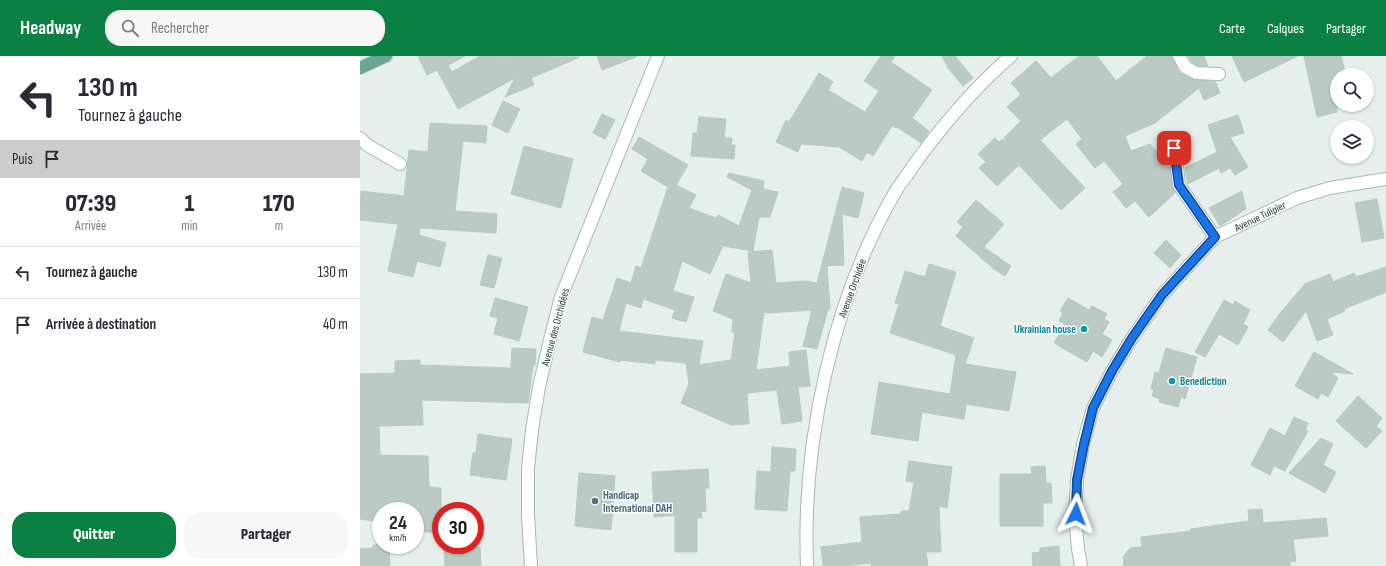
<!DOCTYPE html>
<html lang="fr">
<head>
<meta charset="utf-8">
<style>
	body { margin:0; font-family:"Sofia Sans Condensed",sans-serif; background:#f7f7f7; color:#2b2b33; height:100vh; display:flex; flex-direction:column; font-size:15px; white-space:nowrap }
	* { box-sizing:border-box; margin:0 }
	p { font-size:13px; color:#7c7c81 }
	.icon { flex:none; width:22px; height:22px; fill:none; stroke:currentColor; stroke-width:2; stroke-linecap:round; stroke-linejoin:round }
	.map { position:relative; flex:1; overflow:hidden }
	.side { display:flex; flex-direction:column; background:#fff; width:360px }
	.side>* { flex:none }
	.hud { background:#fff; color:#2b2b33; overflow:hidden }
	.controls { position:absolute; left:970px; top:12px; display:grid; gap:8px }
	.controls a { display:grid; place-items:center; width:44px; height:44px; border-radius:50%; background:#fff; box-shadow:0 1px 3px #0004; font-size:20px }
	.speed { position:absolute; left:12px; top:446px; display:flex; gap:8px; font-size:20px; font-weight:700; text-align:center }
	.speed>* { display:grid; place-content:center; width:52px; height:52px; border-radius:50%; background:#fff; box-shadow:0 1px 3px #0004; line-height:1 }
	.speed small { font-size:10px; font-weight:400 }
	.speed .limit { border:6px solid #d22; background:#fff; color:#111 }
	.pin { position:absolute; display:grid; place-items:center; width:34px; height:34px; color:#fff; margin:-17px; border-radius:8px; box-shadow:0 2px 6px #0006 }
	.me { position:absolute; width:44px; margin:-22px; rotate:3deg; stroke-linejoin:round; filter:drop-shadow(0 0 3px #0008) }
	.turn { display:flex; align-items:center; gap:14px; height:84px; padding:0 12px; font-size:18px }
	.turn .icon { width:52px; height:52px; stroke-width:2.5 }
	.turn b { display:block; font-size:28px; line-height:34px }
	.then { display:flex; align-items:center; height:38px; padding:0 12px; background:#0003; gap:8px; font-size:15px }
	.eta { display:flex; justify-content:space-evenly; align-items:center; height:68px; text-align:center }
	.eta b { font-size:24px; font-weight:800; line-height:28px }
	.primary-button { display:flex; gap:8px; margin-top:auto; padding:8px 12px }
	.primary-button a { flex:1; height:46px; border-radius:16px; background:#0b8043; color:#fff; font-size:16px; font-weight:800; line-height:46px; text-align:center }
	.primary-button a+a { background:#f7f7f7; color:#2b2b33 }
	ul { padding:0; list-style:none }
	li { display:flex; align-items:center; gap:12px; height:52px; padding:0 12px; border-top:1px solid #e1e1e2 }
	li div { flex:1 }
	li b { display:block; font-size:15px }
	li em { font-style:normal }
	header { display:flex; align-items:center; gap:24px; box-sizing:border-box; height:56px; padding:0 20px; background:#0b8043; color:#fff }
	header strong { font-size:19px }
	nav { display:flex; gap:22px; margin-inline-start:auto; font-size:14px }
	.search { width:280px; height:36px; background:#f7f7f7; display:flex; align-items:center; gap:10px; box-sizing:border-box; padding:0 14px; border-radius:16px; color:#7c7c81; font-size:15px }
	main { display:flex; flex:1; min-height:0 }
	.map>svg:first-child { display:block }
</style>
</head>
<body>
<header>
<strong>Headway</strong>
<div class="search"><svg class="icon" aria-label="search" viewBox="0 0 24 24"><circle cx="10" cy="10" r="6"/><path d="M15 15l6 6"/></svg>Rechercher</div>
<nav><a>Carte</a><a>Calques</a><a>Partager</a></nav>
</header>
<main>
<section class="side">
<div class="hud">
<div class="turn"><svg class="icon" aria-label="left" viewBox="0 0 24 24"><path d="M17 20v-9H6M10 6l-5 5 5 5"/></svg><div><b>130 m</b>Tournez à gauche</div></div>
<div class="then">Puis<svg class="icon" aria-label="arrive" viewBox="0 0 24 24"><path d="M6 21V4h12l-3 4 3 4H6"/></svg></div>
</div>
<div class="eta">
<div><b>07:39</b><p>Arrivée</p></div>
<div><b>1</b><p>min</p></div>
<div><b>170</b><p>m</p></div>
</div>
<ul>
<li><svg class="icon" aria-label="left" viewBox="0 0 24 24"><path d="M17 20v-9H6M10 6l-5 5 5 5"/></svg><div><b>Tournez à gauche</b></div><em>130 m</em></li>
<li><svg class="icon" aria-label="arrive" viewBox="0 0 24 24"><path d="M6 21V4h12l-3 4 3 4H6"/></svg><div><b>Arrivée à destination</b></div><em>40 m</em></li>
</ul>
<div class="primary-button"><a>Quitter</a><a>Partager</a></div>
</section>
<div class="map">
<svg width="1026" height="510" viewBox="0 0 1026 510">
	<rect width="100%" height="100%" fill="#e6efeb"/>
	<g fill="#bbcac4" stroke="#b8c9c2">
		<polygon points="58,0 105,0 88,9 92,16 120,0 220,1 171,22 174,29 145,41 155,22 98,53 77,14 67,19"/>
		<polygon points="237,0 276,0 276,1 242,14"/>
		<polygon points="521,0 535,0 531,6 572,34 552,62 569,75 561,87 537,71 536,72 532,70 513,100 507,96 502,105 479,91 441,88 438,96 416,86 426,64 429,66 459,17 473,26 468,34 505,56 519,35 504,25"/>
		<polygon points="582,0 595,0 613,22 603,30 588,12"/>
		<polygon points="719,0 737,0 756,25 787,0 812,0 818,15 821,18 835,24 855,25 860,37 844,44 839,32 795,67 765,80 771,95 790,88 810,111 812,130 815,137 789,161 775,145 766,152 753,136 763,128 744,105 735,112 716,88 722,83 707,63 680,84 725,132 701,154 659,109 637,130 619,112 626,106 618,98 635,82 639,86 642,83 648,88 644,82 661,65 647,51 661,38 651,27 676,5 691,22"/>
		<polygon points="828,0 844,0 848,10 838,10 831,5"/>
		<polygon points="872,0 938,0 884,26"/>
		<polygon points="944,0 981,0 986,19 977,19 977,56 957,61"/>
		<polygon points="143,45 160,53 148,77 132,69"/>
		<polygon points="242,58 255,64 245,83 233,77"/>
		<polygon points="878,59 884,77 870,81 888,111 875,119 870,112 861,117 859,112 828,128 825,112 857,96 848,69"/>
		<polygon points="339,61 366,63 364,82 372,82 371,89 375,89 374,103 331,100 333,77 337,77"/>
		<polygon points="70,67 127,70 126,87 103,85 95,155 137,158 136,177 60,172 59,179 86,187 80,211 57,205 53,221 28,215 38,168 0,164 1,135 44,140 49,94 68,96"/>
		<polygon points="279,81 328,109 316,129 336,139 329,152 356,162 358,159 379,170 392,134 367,121 369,117 404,125 403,133 418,136 410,161 399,161 393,195 363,190 350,218 322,205 313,235 334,241 326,266 312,262 315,254 283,243 281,252 266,247 259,275 343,285 339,309 371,304 375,276 372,276 373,263 353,255 366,218 391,227 388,196 412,194 416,227 446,225 457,227 482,131 504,137 498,162 482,158 484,209 467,210 470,253 468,253 457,293 443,290 452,254 409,257 404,256 396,314 430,310 429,296 446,294 450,330 438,331 442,365 422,368 417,334 387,337 389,368 371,369 321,347 329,328 326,307 295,304 295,308 260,304 260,306 223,296 232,261 243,264 257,222 271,227 276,210 281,212 308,131 281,115 288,103 272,93"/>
		<polygon points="164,90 213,103 201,152 151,138"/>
		<polygon points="882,135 886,153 860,170 849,152"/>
		<polygon points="1017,143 1024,182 1002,186 995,147"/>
		<polygon points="616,144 644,168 624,191 651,210 645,220 634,213 596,180 603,171 597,166"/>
		<polygon points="806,184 821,199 810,212 794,197"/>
		<polygon points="128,199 142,202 134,232 120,229"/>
		<polygon points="569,208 596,216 580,270 614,282 605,308 656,316 649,355 606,348 604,363 562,356 558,385 511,378 519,326 590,338 596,299 530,277 539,248 535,247 545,215 565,221"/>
		<polygon points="1026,211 1026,236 984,253 985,255 967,263 973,279 957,285 946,255 923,286 908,274 921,256 945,228 970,218 973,226 994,217 996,221"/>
		<polygon points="135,242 168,251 159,285 134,278 138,262 130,260"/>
		<polygon points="708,242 729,254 732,250 747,258 744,263 749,266 742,278 752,284 742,301 733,295 727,306 694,287 705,268 699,265 703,257 700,255"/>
		<polygon points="864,244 873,249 875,245 890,254 883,268 888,271 878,289 859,278 845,301 835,296"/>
		<polygon points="152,292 176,293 175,309 173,309 168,347 62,344 63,369 19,370 20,399 68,400 69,431 81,432 81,477 55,475 55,455 21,455 21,466 0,463 0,318 35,317 35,305 60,304 60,309 151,312"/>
		<polygon points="806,292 837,301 825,343 821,341 818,351 799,346 800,343 792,340 794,334 791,333 795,316 799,317"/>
		<polygon points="954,296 993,318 971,316 978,322 968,341 961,337 958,343 935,330"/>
		<polygon points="998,340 1022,362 1016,370 1022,375 1006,392 976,365"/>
		<polygon points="934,361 948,367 945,374 948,375 925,415 914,410 910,419 891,409 910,372 925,380"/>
		<polygon points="118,378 152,383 146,424 110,419 113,397 116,397"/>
		<polygon points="961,382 973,388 963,409 976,416 965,437 929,417"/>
		<polygon points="412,391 436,393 435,415 430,415 427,455 395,453 397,415 411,416"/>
		<polygon points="549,405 592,411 587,452 579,450 581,496 566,496 568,510 511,510 511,507 484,510 463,510 461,491 502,486 500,461 541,458 541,455 549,455 554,426 546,425"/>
		<polygon points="685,410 686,427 691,427 692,447 683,447 683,470 640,470 640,418 672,418 671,411"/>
		<polygon points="348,413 349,432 345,432 346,455 341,456 342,462 337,462 337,496 315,496 315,459 294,461 292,416"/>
		<polygon points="219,417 255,420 251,474 215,470"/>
		<polygon points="902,453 903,467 966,462 968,480 933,483 936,505 930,506 930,510 764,510 763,501 770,492 782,491 781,481 831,475 830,473 889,465 888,454"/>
		<polygon points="13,489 29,489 30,510 0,510 0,493 13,492"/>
		<polygon points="699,490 700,510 673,510 672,497 680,496 680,492"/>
		<polygon points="120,491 121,510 85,510 84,492"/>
	</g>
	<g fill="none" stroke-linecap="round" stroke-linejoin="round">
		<g stroke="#a8b8b2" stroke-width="14">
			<g id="minor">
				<polyline points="819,0 825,11 836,17 859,18"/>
				<polyline points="0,82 7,89 40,108"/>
				<polyline points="815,92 819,129 855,181"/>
				<polyline points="171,510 168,459 168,413 172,374 179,331 190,284 201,241 298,0"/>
				<path d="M447,510C442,386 472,246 534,138C539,129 546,121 551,113C580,72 613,33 651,0"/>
				<polyline points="721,510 718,493 715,459 717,424 723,388 733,352 752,315 772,282 802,239 855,181 937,142 970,132 1026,123"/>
			</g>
		</g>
		<g stroke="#c2cac8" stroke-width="14">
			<polyline id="major" points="0,12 26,0"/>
		</g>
		<use href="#minor" stroke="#fff" stroke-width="12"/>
		<use href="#major" stroke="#6aa596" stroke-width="12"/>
	</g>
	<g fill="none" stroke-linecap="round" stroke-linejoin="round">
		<g stroke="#114b97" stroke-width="10">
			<polyline id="route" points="716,458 717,424 724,388 733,352 752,315 772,282 802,239 855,181 819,129 814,92"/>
		</g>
		<use href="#route" stroke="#1a73e8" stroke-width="7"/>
	</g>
	<g fill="#0f9aa8" stroke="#f7fbf9" stroke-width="1.5">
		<circle cx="724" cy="273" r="4"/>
		<circle cx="812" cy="325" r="4"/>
	</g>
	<circle fill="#5c6f8a" stroke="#f7fbf9" stroke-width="1.5" cx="235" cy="445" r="4"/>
	<g text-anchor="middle" stroke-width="3" stroke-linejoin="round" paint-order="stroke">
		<g font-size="11" fill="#24423a" stroke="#f7fbf9">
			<text transform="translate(900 160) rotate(-26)" y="4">Avenue Tulipier</text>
			<text transform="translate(492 232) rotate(-70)" y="4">Avenue Orchidée</text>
			<text transform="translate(195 271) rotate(-75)" y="4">Avenue des Orchidées</text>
		</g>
		<g font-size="11" font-weight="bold" fill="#0d838f" stroke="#f7fbf9" text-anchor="end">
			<text x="716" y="277">Ukrainian house</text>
			<text x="820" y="329" text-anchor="start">Benediction</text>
		</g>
		<g font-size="11" font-weight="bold" fill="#4e5e75" stroke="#f7fbf9" text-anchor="start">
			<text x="243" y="443">Handicap<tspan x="243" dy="13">International DAH</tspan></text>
		</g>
	</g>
</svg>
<div class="controls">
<a><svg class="icon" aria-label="search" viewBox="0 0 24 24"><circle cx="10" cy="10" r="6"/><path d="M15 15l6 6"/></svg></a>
<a><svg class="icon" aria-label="layers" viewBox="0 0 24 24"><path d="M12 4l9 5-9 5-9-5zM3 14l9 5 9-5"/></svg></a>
</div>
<div class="speed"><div>24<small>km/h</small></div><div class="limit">30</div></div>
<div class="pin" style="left:814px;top:92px;background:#d93025"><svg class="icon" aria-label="arrive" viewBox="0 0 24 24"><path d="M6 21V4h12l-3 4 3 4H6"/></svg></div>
<svg class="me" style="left:716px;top:458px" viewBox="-20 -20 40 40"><path d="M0-17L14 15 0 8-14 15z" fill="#1a73e8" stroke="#fff" stroke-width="4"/></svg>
</div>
</main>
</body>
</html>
